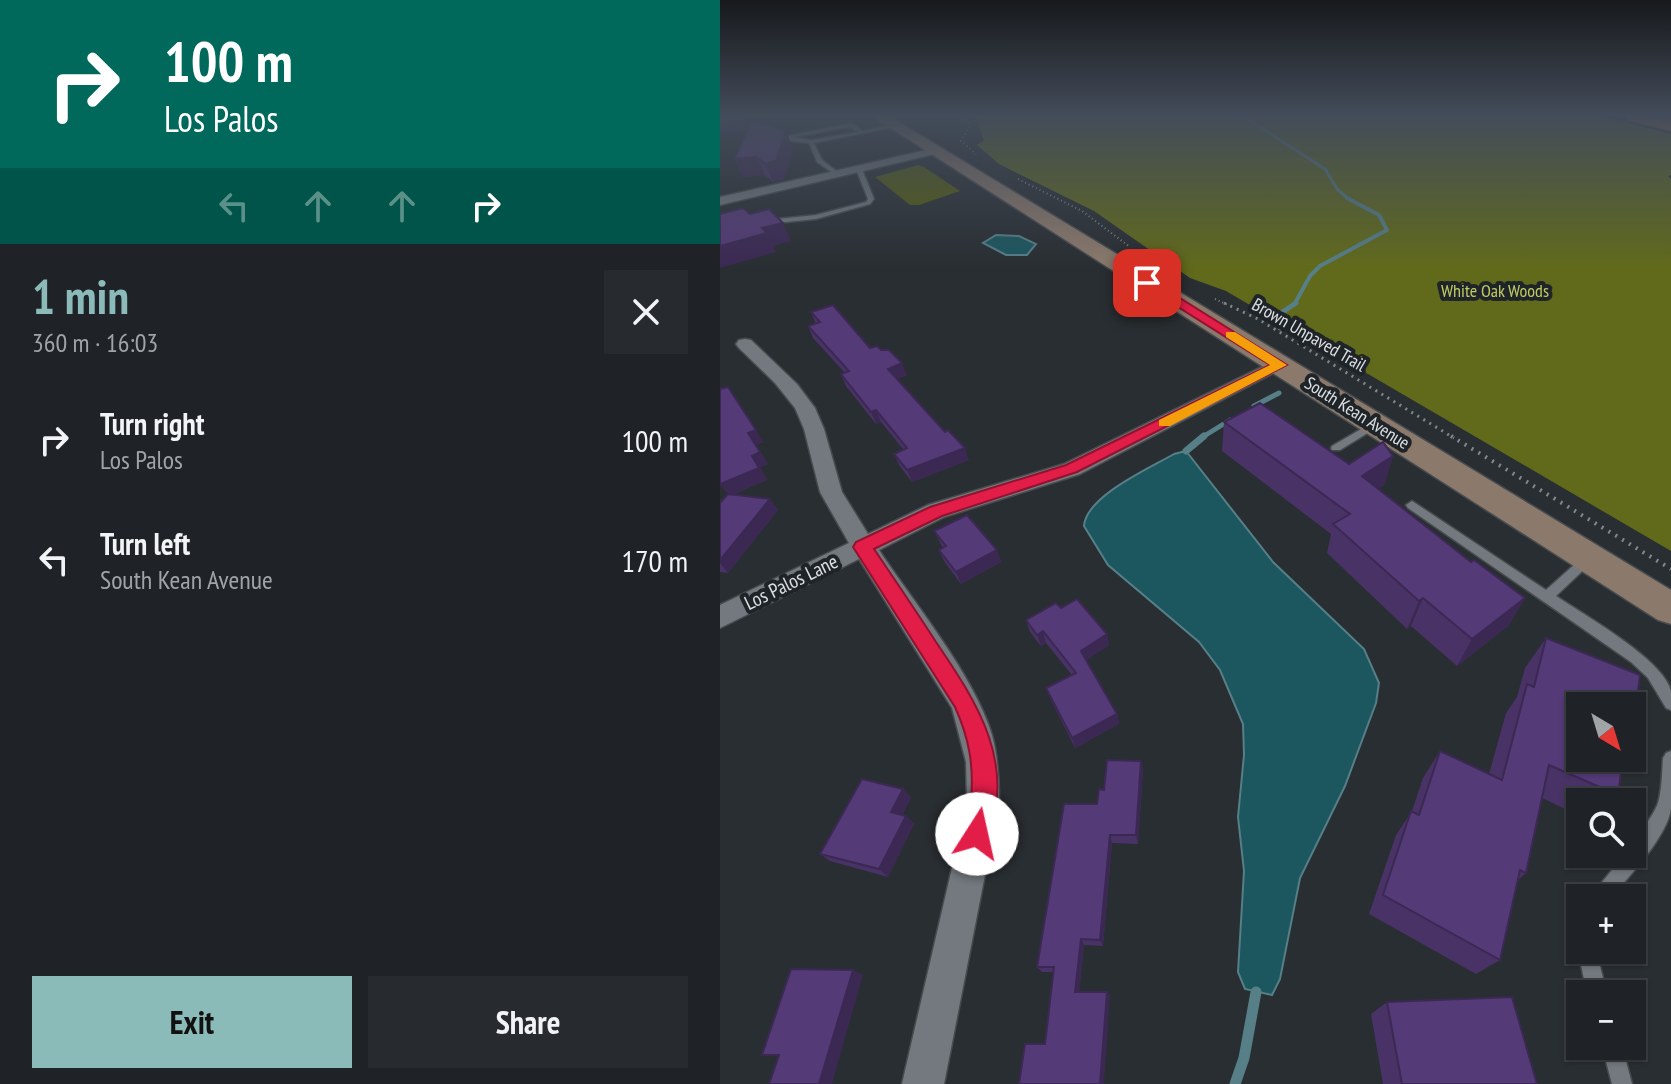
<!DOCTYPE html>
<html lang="en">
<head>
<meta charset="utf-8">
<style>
	body { margin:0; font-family:"PT Sans Narrow",sans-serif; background:#272a2e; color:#f1f3f6; height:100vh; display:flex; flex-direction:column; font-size:30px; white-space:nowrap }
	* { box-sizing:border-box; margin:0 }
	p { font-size:26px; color:#a1a4a7 }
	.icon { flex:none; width:44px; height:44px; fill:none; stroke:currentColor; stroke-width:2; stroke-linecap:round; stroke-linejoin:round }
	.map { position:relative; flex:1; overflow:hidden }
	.details { display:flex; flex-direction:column; background:#1f2226; width:720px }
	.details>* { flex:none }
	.banner { background:#00695c; color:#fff; overflow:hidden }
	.needle { width:52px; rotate:142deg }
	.controls { position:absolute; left:846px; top:692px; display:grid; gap:16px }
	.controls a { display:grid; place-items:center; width:80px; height:80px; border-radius:0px; background:#1f2226; box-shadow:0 2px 6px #0004,0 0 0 2px #3c3f43; font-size:40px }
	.pin { position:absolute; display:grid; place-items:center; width:68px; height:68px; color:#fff; margin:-34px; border-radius:16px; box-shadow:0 4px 12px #0006 }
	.me { position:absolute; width:88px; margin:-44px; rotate:10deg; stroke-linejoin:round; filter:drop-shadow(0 0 6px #0008) }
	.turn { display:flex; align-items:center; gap:28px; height:168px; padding:0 32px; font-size:36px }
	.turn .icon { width:104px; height:104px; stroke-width:2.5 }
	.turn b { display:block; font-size:56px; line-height:68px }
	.lanes { display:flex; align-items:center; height:76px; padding:0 32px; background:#0003; justify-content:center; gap:40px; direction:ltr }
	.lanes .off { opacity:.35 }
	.round { display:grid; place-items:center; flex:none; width:84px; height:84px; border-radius:0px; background:#272a2e }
	.overview { display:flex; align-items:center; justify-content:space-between; height:136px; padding:0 32px }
	h1 { font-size:48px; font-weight:700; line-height:60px; color:#8bbbb9 }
	.button { display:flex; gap:16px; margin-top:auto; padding:16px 32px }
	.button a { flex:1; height:92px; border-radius:0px; background:#8bbbb9; color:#111; font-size:32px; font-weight:700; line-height:92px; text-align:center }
	.button a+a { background:#272a2e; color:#f1f3f6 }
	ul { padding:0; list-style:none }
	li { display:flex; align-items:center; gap:24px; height:120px; padding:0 32px }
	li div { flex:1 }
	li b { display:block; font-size:30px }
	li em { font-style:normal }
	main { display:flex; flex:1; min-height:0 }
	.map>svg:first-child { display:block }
</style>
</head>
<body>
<main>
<section class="details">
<div class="banner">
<div class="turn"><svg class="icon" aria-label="right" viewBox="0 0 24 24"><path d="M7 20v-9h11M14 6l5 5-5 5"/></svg><div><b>100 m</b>Los Palos</div></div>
<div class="lanes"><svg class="icon off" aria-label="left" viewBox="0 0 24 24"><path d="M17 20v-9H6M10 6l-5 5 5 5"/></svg><svg class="icon off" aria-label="ahead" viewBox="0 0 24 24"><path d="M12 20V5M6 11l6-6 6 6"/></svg><svg class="icon off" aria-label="ahead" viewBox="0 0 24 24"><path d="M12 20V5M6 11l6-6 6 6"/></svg><svg class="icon" aria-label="right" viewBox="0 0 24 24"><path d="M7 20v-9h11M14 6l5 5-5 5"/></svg></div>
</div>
<div class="overview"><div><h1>1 min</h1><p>360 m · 16:03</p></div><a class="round"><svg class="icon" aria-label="close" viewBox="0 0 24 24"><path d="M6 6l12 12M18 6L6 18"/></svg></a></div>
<ul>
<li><svg class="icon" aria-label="right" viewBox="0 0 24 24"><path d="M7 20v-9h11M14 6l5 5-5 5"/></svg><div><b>Turn right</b><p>Los Palos</p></div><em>100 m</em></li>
<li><svg class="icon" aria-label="left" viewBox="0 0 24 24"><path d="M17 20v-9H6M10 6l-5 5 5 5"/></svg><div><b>Turn left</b><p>South Kean Avenue</p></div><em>170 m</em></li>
</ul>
<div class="button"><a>Exit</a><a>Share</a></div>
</section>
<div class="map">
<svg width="951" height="1084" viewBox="0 0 951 1084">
	<rect width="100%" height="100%" fill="#292e32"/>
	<polygon fill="#555d0b" points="198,165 204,167 240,191 199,205 190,205 155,177"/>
	<polygon fill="#616a1b" points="255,116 881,116 951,134 951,175 948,176 951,179 951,551 506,291 470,278 374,211 279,164 257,145 264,140"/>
	<g fill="#1c565f" stroke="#567f87" stroke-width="2">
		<polygon points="276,235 299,236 316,244 307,255 286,255 263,243"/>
		<path d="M466,451L553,562L644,649L659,683L656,703L625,786L580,878L560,979L552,995L525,989L518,972L524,871L518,817L524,755L523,724L500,670L479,642L388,565L364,526C366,496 430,468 454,454Z"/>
	</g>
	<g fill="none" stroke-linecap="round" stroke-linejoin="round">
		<polyline stroke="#567f87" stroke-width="3" points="523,116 605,169 618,190 630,200"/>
		<polyline stroke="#567f87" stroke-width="4" points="574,305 590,276 600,266 667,230 659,215 627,198"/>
		<g stroke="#567f87" stroke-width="5">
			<polyline points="560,328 558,315 576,303"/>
			<polyline points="534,406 559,393"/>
			<polyline points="481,438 510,420"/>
		</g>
		<polyline stroke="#567f87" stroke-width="7" points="466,451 484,436"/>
		<polyline stroke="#567f87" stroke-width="11" points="515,1084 524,1058 536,992"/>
		<g stroke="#474b4e" stroke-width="3">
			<g id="lane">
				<path d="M131,123L143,131L176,124L179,126L94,143L102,160L119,173L117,176L97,162L89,143L70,141L68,136ZM130,127L138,132L91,140L74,137Z"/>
				<polygon points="139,167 142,169 154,199 150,204 96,219 47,224 44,222 47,220 96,215 146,202 148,199 136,169"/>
				<polygon points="655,421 659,422 659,426 620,450 612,450 611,448 612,446"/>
				<path d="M692,501L826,590L865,555H873L875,558L873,561L836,596C864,615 943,659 951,691C951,696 951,704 951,710L946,708L928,678L911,662L688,508L686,505Z"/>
				<path d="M951,751C951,769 951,789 951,808C948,836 909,876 891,898H871L874,892L905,854H912C912,838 932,820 938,803C942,789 942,773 943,758L946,753Z"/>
				<polygon points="860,944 860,950 876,950 887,994 867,994 858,950"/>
				<polygon points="882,1046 902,1046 912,1084 892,1084"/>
			</g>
		</g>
		<g stroke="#474b4e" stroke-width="3">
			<g id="street">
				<polygon points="215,148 221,151 219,153 0,205 0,197"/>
				<path d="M25,339L31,340L77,384L95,408L104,429L122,492L148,534L208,505L344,464L554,361L560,360L569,365L360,474L224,517L159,550C194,603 254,675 272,735C278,757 279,780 279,803L224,1084H182L247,803L246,762L232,708L139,559L0,628V605L129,543L100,492L84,429L75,408L55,383L19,348L16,344L19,340Z"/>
			</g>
		</g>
		<g stroke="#474b4e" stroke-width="3">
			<polygon id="secondary" points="152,116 169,116 951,590 951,624 938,620"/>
		</g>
		<g stroke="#474b4e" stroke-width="3">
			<polygon id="highway" points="906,116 951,119 951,131 908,120"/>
		</g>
		<g stroke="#82878a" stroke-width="2" stroke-dasharray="1 3" stroke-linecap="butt">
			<polyline points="245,116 250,126 241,141 256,154"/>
			<polyline points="298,179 362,211 410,247"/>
			<polyline points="495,299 508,305"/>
		</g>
		<polyline stroke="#82878a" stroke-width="3" stroke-dasharray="2 5" stroke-linecap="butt" points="504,303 538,319 734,438"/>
		<polyline stroke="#82878a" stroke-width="4" stroke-dasharray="2 6" stroke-linecap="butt" points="731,436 951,569"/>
		<use href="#lane" fill="#73797e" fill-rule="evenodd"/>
		<use href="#street" fill="#73797e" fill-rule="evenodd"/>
		<use href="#secondary" fill="#8b796c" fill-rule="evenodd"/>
		<use href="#highway" fill="#c37a43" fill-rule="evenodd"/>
	</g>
	<g fill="#483266">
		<polygon points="0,116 35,118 36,121 66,131 73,149 64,179 53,182 45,175 22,177 28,129 0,134"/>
		<polygon points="91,312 150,348 187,375 177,379 249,460 192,482 179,465 174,454 183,449 161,422 156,424 126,386 121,374 125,373 93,338 88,326 96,324"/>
		<polygon points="0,389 43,442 36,445 48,464 40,467 47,480 12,495 50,499 58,510 8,573 0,572 0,503 8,494"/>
		<polygon points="504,422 629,464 673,456 664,485 658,489 751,562 805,598 788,626 737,666 691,626 687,629 607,553 611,534 502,451"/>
		<polygon points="214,531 277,550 281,562 241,584 224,561 219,550 223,548"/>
		<polygon points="341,608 387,634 389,645 366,660 397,714 399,724 355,748 330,698 326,688 352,675 326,643 321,646 310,632 306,620"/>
		<polygon points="826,638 920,675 913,731 912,732 912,706 860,706 860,758 903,758 898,795 890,802 860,802 860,816 822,798 806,873 798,880 780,960 756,974 649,914 676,835 692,811 703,778 720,751 769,774 786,713 797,697 805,668"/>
		<polygon points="421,761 423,770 418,844 392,843 383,946 364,945 359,992 387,992 390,996 325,1044 334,972 322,972 317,967 377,804 384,790"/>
		<polygon points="183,789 191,798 182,815 186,816 194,824 168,877 110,861 100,854"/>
		<polygon points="667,1002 817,1084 663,1084 651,1014"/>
	</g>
	<g fill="#3b2953">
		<polygon points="35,118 39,127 0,134 0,125"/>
		<polygon points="66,131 73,149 64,179 53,182 45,164"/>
		<polygon points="37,157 45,175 22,177 14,159"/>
		<polygon points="63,223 71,241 53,246 56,252 0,268 0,246 42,228"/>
		<polygon points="182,363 187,375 173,380 168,369"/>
		<polygon points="156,410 161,422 156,424 151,412"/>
		<polygon points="36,430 43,442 36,445 28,433"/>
		<polygon points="245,448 249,460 192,482 187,470"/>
		<polygon points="40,452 48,464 40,467 47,480 9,496 0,484 32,456"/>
		<polygon points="673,456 664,485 635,505 642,476"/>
		<polygon points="50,499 58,510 8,573 0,563 0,560"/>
		<polygon points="277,550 281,562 241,584 236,572"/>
		<polygon points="703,598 691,626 687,629 699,601"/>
		<polygon points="805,598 788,626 737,666 752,639"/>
		<polygon points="323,631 326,643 321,646 317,635"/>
		<polygon points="387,634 389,645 364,662 361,651"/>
		<polygon points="397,714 399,724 355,748 352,738"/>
		<polygon points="421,761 423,770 418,844 416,835"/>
		<polygon points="183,789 191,798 179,820 171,812"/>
		<polygon points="186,816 194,824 168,877 159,869"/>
		<polygon points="390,835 392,843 383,946 380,940"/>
		<polygon points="361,939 364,945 359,996 355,992"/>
		<polygon points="133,970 143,975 112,1084 99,1084"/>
		<polygon points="387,992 390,996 384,1084 380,1084"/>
	</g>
	<g fill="#543a77" stroke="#3b2953" stroke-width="2">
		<polygon points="0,116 32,116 35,118 0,125"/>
		<polygon points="32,120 66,131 56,161 45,164 37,157 14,159"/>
		<polygon points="23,208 30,214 49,209 63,223 42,228 47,233 0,246 0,214"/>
		<polygon points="113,305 150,348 157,346 161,350 169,350 182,363 168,369 225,432 228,430 245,448 187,470 174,454 187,448 156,410 151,412 121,374 129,371 88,326 100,322 91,312"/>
		<polygon points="8,387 36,430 28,433 40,452 32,456 39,468 0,484 0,389"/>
		<polygon points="540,403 629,464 663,442 673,456 642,476 751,562 754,560 805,598 752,639 703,598 699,601 613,524 630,514 504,422"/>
		<polygon points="8,494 50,499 0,560 0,503"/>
		<polygon points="247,515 277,550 236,572 219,550 226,546 214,531"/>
		<polygon points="357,599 387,634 361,651 397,714 352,738 326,688 356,673 323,631 317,635 306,620 336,603 341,608"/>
		<polygon points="826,638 920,675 913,731 912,706 860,706 860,758 903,758 898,795 829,765 806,873 800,870 780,960 663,895 691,811 699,815 720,751 782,780 807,684 814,687"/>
		<polygon points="387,760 421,761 416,835 390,835 380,940 361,939 355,992 387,992 380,1084 299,1084 305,1044 325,1044 334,967 317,967 344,804 377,804 379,789 384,790"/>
		<polygon points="142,779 183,789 171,812 186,816 159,869 100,854"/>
		<polygon points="71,969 133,970 99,1084 49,1084 59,1055 42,1055"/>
		<polygon points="792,997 817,1084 682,1084 667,1002"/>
	</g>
	<linearGradient id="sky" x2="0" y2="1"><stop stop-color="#17191c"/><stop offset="0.43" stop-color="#434c5a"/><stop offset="1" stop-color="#434c5a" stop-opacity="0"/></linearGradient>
	<rect width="951" height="268" fill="url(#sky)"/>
	<path fill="#e11d48" stroke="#92132f" stroke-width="2" d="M423,280H431L567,365L357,472L222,516L154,549C175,580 196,611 216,642C258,704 298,765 266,843L257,846L248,843C242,828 250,815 251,800C254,765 249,738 235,707L133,547L136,542L210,507L346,465L550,365L423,285Z"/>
	<polygon fill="#f59e0b" points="506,332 515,332 567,365 450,426 439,426 439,420 550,365 506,337"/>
	<g text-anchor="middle" stroke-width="8" stroke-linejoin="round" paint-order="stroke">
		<g font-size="18" fill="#bfcc63" stroke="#1f2428">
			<text x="775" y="297">White Oak Woods</text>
		</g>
		<g font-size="18" fill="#dce0e3" stroke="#1f2428">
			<text transform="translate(589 335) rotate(30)" y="6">Brown Unpaved Trail</text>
			<text transform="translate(637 413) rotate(32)" y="6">South Kean Avenue</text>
		</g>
		<g font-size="20" fill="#dce0e3" stroke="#1f2428">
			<text transform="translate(71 582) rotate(-26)" y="7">Los Palos Lane</text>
		</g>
	</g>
</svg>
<div class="controls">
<a><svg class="needle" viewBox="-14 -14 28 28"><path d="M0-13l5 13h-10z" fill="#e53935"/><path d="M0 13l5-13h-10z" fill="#a1a4a7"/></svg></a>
<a><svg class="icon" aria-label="search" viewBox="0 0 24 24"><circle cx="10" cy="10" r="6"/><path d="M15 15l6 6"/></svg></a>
<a>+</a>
<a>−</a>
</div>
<div class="pin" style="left:427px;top:283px;background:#d93025"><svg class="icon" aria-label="arrive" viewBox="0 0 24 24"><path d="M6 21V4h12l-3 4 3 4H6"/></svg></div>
<svg class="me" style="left:257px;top:834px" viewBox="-20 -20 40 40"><circle r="19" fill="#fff"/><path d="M0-13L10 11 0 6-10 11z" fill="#e11d48"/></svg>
</div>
</main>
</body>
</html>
